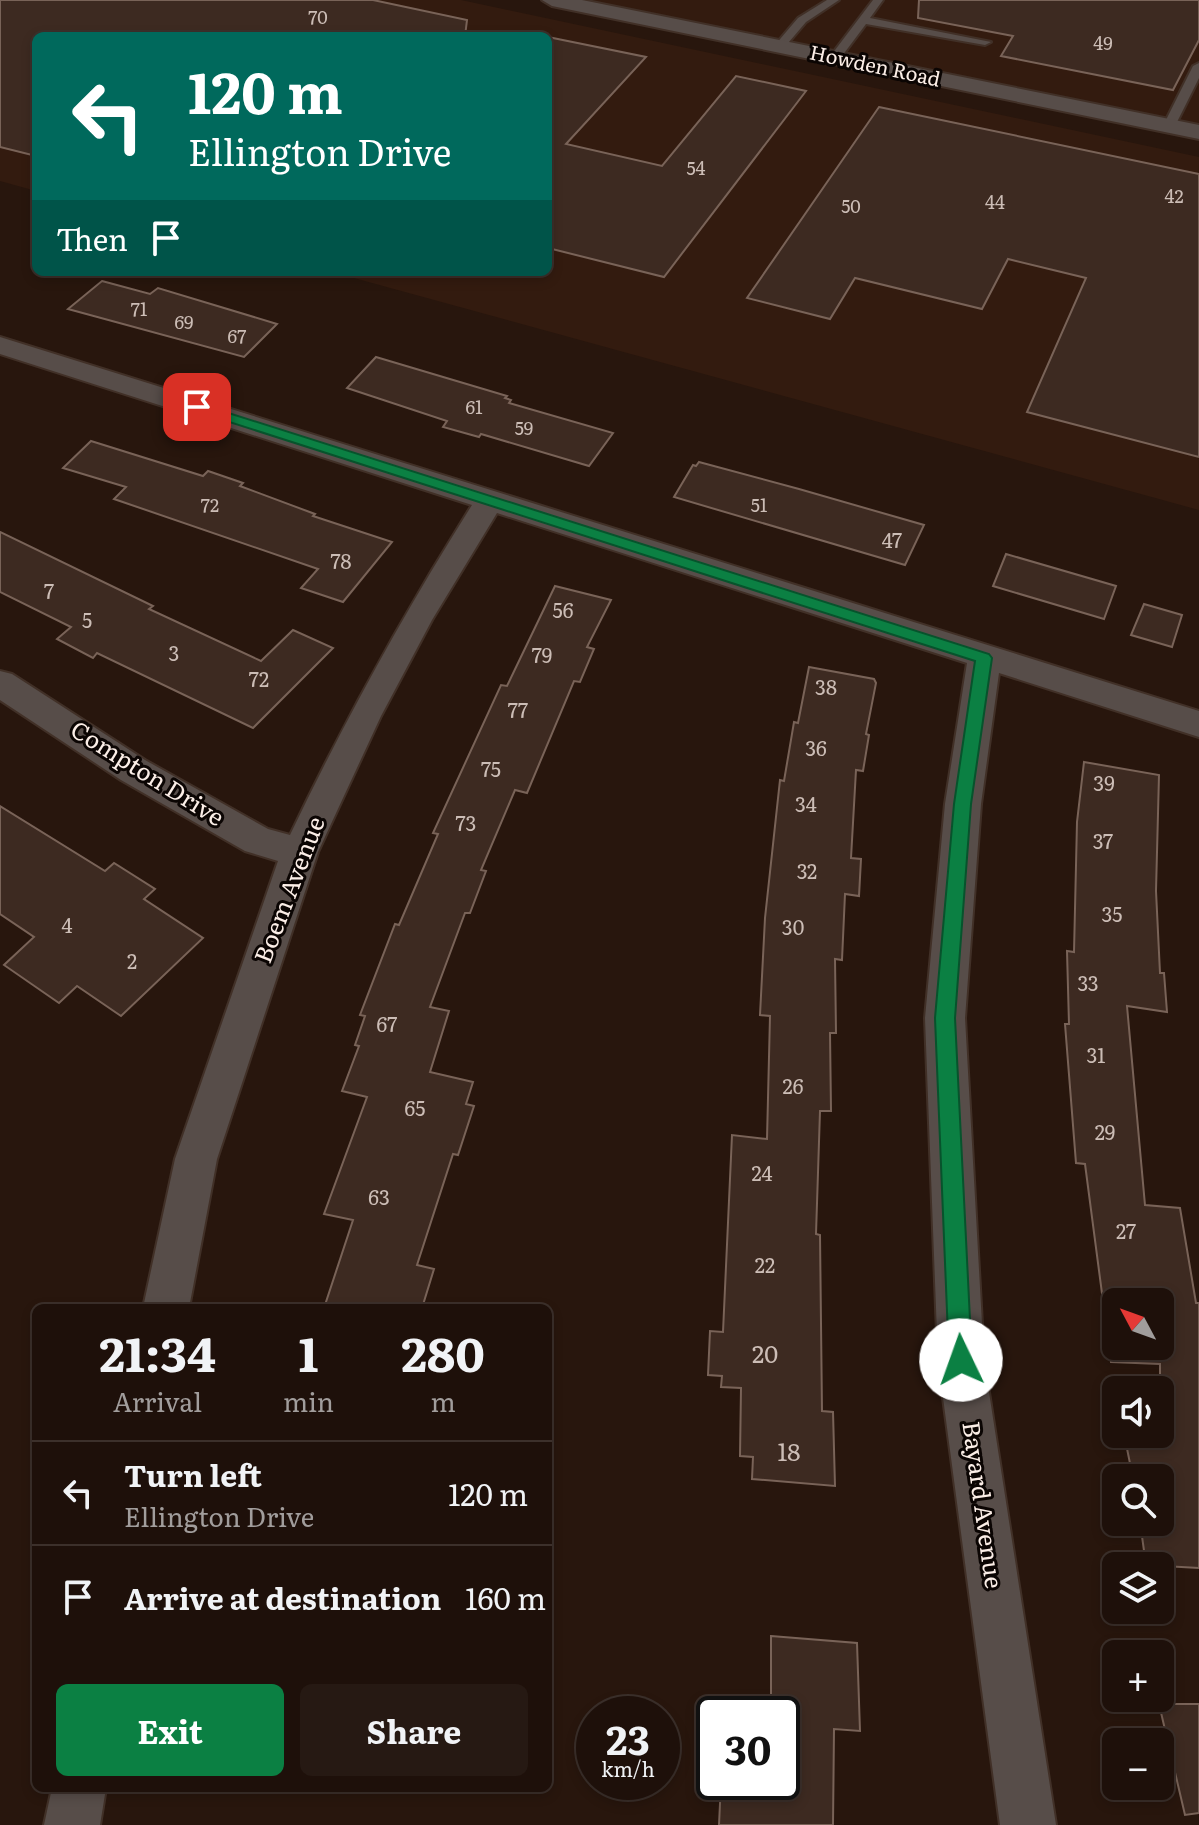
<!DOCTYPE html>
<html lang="en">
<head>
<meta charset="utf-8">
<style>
	body { margin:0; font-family:Literata,serif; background:#261913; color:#f1f3f6; height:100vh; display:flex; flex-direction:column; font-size:30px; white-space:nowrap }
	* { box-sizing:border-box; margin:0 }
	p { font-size:26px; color:#a19d9c }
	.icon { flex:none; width:44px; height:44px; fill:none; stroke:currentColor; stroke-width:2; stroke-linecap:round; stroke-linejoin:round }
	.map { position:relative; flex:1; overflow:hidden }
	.panel { position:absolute; left:32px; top:1304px; width:520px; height:488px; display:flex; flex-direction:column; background:#1e100a; border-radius:12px; box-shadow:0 4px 12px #0003,0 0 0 2px #3c302b }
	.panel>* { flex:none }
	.banner { position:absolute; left:32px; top:32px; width:520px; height:244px; border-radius:12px; box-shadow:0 4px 12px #0003,0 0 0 2px #3c302b; background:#00695c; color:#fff; overflow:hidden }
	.needle { width:52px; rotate:311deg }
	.buttons { position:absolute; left:1102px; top:1288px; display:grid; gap:16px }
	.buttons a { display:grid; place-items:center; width:72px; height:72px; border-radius:12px; background:#1e100a; box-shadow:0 4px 12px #0003,0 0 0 2px #3c302b; font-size:40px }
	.speed { position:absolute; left:576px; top:1696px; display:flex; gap:16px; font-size:40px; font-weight:700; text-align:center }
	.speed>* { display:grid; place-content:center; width:104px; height:104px; border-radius:50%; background:#1e100a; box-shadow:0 4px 12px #0003,0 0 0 2px #3c302b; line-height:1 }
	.speed small { font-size:20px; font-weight:400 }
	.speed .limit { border:4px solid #111; border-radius:12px; background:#fff; color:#111 }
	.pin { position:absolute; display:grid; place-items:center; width:68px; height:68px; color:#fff; margin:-34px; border-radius:16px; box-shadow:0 4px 12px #0006 }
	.me { position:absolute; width:88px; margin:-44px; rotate:357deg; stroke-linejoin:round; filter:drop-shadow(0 0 6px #0008) }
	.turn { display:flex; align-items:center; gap:28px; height:168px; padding:0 24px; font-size:36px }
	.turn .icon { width:104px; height:104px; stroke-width:2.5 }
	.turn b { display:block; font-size:56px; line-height:68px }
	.then { display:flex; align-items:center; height:76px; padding:0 24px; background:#0003; gap:16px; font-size:30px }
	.eta { display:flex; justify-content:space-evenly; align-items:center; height:136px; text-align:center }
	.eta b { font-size:48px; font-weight:700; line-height:56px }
	.primary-button { display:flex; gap:16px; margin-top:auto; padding:16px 24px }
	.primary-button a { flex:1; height:92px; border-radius:12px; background:#0b8043; color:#fff; font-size:32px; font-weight:700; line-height:92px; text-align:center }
	.primary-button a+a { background:#261913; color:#f1f3f6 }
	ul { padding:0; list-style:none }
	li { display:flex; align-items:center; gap:24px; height:104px; padding:0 24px; border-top:2px solid #3c302b }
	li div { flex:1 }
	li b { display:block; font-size:30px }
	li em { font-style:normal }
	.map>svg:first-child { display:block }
</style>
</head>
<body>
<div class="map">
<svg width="1199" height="1825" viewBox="0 0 1199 1825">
	<rect width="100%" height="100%" fill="#28160d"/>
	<g fill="#331b0f">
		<polygon points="0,0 461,0 1199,157 1199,510 332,272 548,272 548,36 36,36 36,191 0,181"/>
		<polygon points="582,0 1199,0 1199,125"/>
	</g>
	<g fill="#3d2a21" stroke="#796358" stroke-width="2" fill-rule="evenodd">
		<polygon points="0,0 373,0 467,20 465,36 36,36 36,156 0,147"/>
		<polygon points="919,0 1199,0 1199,40 1173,90 1001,56 1013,36 918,18"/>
		<polygon points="548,37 646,57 566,144 662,166 736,76 806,91 664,277 548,248"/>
		<polygon points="879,107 1199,174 1199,457 1027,412 1086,278 1008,259 982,309 855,278 830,319 747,298"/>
		<polygon points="102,281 150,294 158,288 277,324 244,357 68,309"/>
		<polygon points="376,357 507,396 505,398 511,400 509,403 613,433 589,466 481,434 479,437 443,427 447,421 347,388"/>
		<polygon points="91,441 203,476 208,471 243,483 240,486 315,514 313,516 392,542 343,602 301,588 318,569 114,499 126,487 63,468"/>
		<polygon points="699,462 799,489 924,525 905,565 674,497 693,465 696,466"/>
		<polygon points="0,532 153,606 149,609 261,661 293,630 333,648 253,728 97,653 93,658 57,639 71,627 0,592"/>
		<polygon points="1006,554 1116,586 1104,619 993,586"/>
		<polygon points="555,586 611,600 587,647 594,649 580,682 574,681 527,793 515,790 481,870 486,871 470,913 465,913 430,1007 449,1011 430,1072 473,1082 466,1104 474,1106 458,1155 453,1154 417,1265 434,1269 422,1308 324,1308 353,1220 324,1214 367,1097 342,1091 359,1046 355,1045 365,1016 360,1015 395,924 399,925 438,834 433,833 501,685 507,686"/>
		<polygon points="1144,604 1182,615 1172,647 1131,635"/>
		<polygon points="809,667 874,679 876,683 866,734 869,735 863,771 856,770 851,858 861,859 859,896 845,894 842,960 835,959 836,1033 830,1033 831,1111 820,1111 816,1234 820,1235 822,1411 833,1412 835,1486 752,1479 753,1457 740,1456 741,1388 721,1387 722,1376 708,1375 710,1331 723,1332 732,1135 767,1139 770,1016 760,1015 765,918 780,780 784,781 794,722 798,723"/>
		<path d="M1084,762L1159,775L1156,891L1160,973H1164L1167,1012L1127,1006L1145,1205L1180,1208L1196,1303H1199V1568L1146,1565L1140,1522H1160V1478H1133L1124,1434H1160V1364L1111,1362L1085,1164L1076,1163L1065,1024H1069L1067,951L1074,952L1077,822ZM1116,1302H1160V1346H1116Z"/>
		<polygon points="0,806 105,871 114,863 155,889 144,899 203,938 121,1016 77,986 59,1003 4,965 34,937 0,914"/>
		<polygon points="771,1636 857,1643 860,1731 834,1729 833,1825 719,1825 721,1782 782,1782 782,1714 771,1714"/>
		<polygon points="1159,1704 1199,1704 1199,1813 1185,1815"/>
	</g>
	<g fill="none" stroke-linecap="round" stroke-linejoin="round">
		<g stroke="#413027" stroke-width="4">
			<g id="service">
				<polygon points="827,0 839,0 806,22 783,49 775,49 775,45 798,18"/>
				<polygon points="873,0 883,0 870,18 991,42 985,45 866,24 839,60 831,60 829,58"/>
				<polygon points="1199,63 1199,78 1175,126 1165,129 1163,126 1193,66"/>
			</g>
		</g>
		<g stroke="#413027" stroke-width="4">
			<g id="minor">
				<polygon points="542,0 582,0 1199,125 1199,139 552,6"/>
				<path d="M0,337L1199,711V737L999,673L981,804L965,1018L984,1360L1056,1825H1000L938,1360L925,1018L945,804L967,663L497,513L432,620L381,716L318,852L217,1159L189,1308H143L175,1159L278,861L245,851L121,780L0,700V671L12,674L145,760L268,829L290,835C345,720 404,613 472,505L0,354Z"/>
				<polygon points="52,1788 106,1788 100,1825 44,1825"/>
			</g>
		</g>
		<use href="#service" fill="#574d49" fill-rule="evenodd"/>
		<use href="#minor" fill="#574d49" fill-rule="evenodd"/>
	</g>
	<polygon fill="#0b8043" stroke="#07532c" stroke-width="2" points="197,403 989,654 992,658 971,804 955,1018 972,1360 968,1368 961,1371 953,1368 949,1360 935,1018 954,804 975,661 192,410 192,404"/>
	<g text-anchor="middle" stroke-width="6" stroke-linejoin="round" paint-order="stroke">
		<g font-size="18" fill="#ccbdb6">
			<text x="318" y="24">70</text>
			<text x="1103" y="50">49</text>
			<text x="696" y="175">54</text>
			<text x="1174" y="203">42</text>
			<text x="995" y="209">44</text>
			<text x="851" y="213">50</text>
			<text x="139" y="316">71</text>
			<text x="184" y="329">69</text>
			<text x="237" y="343">67</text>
			<text x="474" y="414">61</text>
			<text x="524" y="435">59</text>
			<text x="210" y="512">72</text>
			<text x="759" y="512">51</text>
		</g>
		<g font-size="20" fill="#fbeee7" stroke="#0b0503">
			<text transform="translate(875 66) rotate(12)" y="7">Howden Road</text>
		</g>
		<g font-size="20" fill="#ccbdb6">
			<text x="892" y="548">47</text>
			<text x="341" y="569">78</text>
			<text x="49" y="599">7</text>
			<text x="563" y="618">56</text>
			<text x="87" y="628">5</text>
			<text x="174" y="661">3</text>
			<text x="542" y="663">79</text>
			<text x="259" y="687">72</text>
			<text x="826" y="695">38</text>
			<text x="518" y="718">77</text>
			<text x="816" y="756">36</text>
			<text x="491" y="777">75</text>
			<text x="1104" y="791">39</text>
			<text x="806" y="812">34</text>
			<text x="466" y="831">73</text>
			<text x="1103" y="849">37</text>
			<text x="807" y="879">32</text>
			<text x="1112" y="922">35</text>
			<text x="67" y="933">4</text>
			<text x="793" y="935">30</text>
			<text x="132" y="969">2</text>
			<text x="1088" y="991">33</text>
			<text x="387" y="1032">67</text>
			<text x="1096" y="1063">31</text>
			<text x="793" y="1094">26</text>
			<text x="415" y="1116">65</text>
			<text x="1105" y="1140">29</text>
			<text x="762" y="1181">24</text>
			<text x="379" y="1205">63</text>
			<text x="1126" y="1239">27</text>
			<text x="765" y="1273">22</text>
		</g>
		<g font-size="24" fill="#fbeee7" stroke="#0b0503">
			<text transform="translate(147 774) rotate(32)" y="8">Compton Drive</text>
			<text transform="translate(290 890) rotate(-69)" y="8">Boem Avenue</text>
			<text transform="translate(982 1505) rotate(82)" y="8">Bayard Avenue</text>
		</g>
		<g font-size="24" fill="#ccbdb6">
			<text x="765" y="1363">20</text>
			<text x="789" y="1461">18</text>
		</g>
	</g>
</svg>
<div class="buttons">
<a><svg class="needle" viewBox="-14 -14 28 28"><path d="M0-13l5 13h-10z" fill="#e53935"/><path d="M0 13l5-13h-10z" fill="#a19d9c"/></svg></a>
<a><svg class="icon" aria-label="sound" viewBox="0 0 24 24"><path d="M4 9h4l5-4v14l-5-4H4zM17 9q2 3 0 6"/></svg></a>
<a><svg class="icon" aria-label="search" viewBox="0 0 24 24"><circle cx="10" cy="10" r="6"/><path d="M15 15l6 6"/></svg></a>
<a><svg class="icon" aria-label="layers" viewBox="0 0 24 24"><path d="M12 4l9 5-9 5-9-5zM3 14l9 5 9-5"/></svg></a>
<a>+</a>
<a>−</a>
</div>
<div class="speed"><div>23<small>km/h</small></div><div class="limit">30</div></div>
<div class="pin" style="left:197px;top:407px;background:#d93025"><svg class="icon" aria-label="arrive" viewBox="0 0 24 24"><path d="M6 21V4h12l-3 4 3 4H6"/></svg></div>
<svg class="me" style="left:961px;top:1360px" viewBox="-20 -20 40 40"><circle r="19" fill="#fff"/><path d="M0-13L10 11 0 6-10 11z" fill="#0b8043"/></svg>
<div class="banner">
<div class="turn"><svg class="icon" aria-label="left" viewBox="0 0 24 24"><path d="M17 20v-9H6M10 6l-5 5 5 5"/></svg><div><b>120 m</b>Ellington Drive</div></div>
<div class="then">Then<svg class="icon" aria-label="arrive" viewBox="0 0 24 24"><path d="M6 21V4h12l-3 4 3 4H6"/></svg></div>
</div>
<section class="panel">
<div class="eta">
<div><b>21:34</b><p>Arrival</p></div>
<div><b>1</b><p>min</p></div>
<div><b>280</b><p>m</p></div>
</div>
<ul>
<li><svg class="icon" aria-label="left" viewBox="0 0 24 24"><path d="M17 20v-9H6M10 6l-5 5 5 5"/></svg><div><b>Turn left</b><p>Ellington Drive</p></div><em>120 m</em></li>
<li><svg class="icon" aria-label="arrive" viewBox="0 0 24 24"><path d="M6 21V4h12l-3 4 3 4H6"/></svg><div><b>Arrive at destination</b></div><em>160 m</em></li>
</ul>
<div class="primary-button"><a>Exit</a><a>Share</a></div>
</section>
</div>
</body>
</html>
